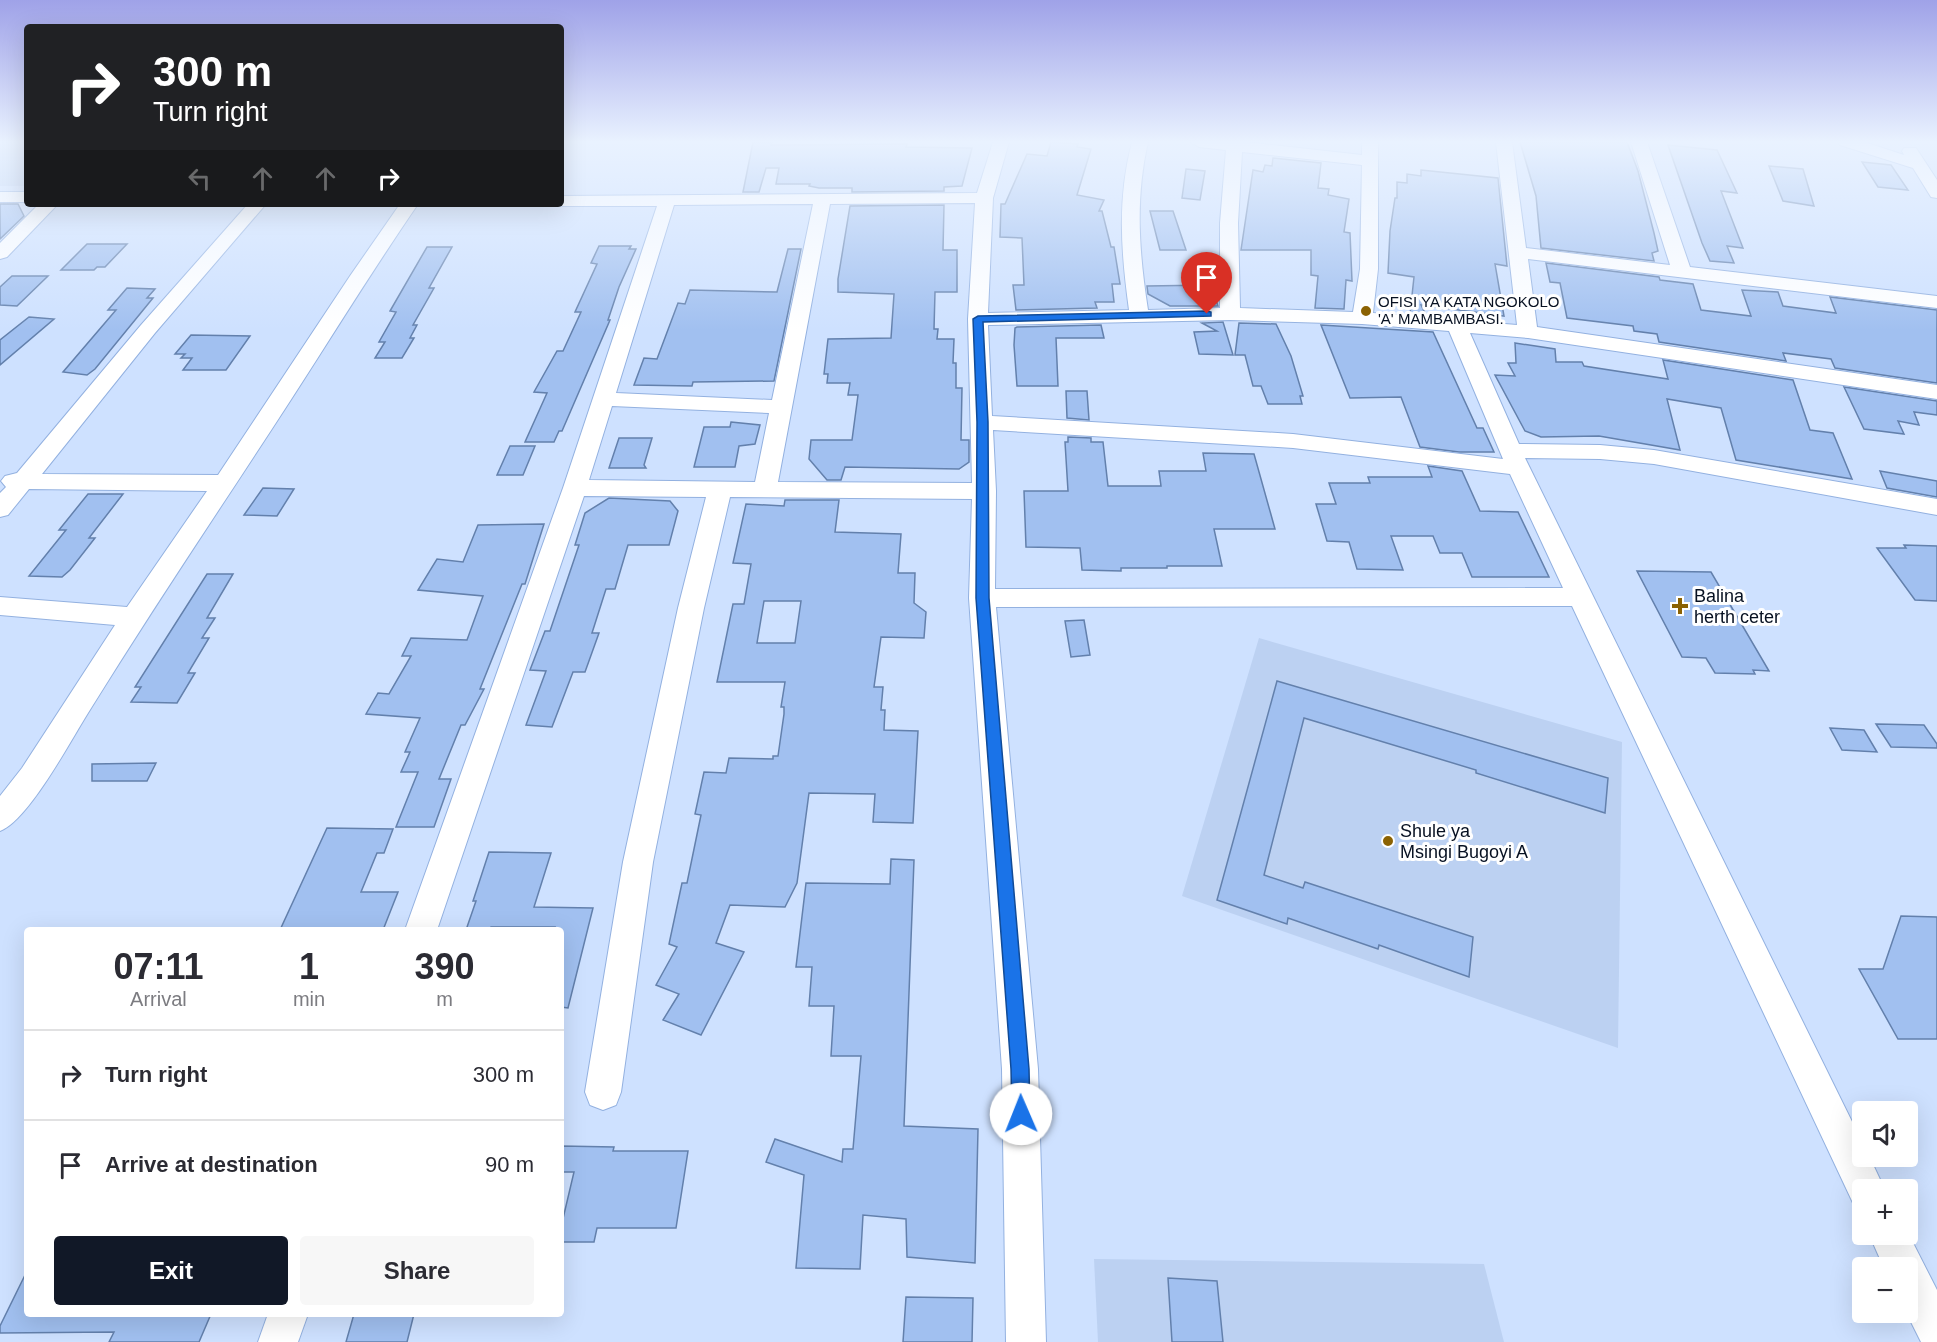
<!DOCTYPE html>
<html lang="en">
<head>
<meta charset="utf-8">
<style>
	body { margin:0; font-family:Helvetica,sans-serif; background:#f7f7f7; color:#2b2b33; height:100vh; display:flex; flex-direction:column; font-size:22px; white-space:nowrap }
	* { box-sizing:border-box; margin:0 }
	p { font-size:20px; color:#7c7c81 }
	.icon { flex:none; width:33px; height:33px; fill:none; stroke:currentColor; stroke-width:2; stroke-linecap:round; stroke-linejoin:round }
	.map { position:relative; flex:1; overflow:hidden }
	.drawer { position:absolute; left:24px; top:927px; width:540px; height:390px; display:flex; flex-direction:column; background:#fff; border-radius:6px; box-shadow:0 6px 24px #0002 }
	.drawer>* { flex:none }
	.guide { position:absolute; left:24px; top:24px; width:540px; height:183px; border-radius:6px; box-shadow:0 6px 24px #0002; background:#202124; color:#fff; overflow:hidden }
	.controls { position:absolute; left:1852px; top:1101px; display:grid; gap:12px }
	.controls a { display:grid; place-items:center; width:66px; height:66px; border-radius:6px; background:#fff; box-shadow:0 6px 24px #0002; font-size:30px }
	.pin { position:absolute; display:grid; place-items:center; width:51px; height:51px; color:#fff; margin:-62px -26px; border-radius:50% 50% 50% 0; rotate:-45deg; box-shadow:0 0 6px #0007 }
	.pin .icon { rotate:45deg }
	.me { position:absolute; width:66px; margin:-33px; rotate:359deg; stroke-linejoin:round; filter:drop-shadow(0 0 4px #0008) }
	.turn { display:flex; align-items:center; gap:21px; height:126px; padding:0 30px; font-size:27px }
	.turn .icon { width:78px; height:78px; stroke-width:2.5 }
	.turn b { display:block; font-size:42px; line-height:51px }
	.lanes { display:flex; align-items:center; height:57px; padding:0 30px; background:#0003; justify-content:center; gap:30px; direction:ltr }
	.lanes .off { opacity:.35 }
	.eta { display:flex; justify-content:space-evenly; align-items:center; height:102px; text-align:center }
	.eta b { font-size:36px; font-weight:700; line-height:42px }
	.cta { display:flex; gap:12px; margin-top:auto; padding:12px 30px }
	.cta a { flex:1; height:69px; border-radius:6px; background:#111827; color:#fff; font-size:24px; font-weight:700; line-height:69px; text-align:center }
	.cta a+a { background:#f7f7f7; color:#2b2b33 }
	ul { padding:0; list-style:none }
	li { display:flex; align-items:center; gap:18px; height:90px; padding:0 30px; border-top:2px solid #e1e1e2 }
	li div { flex:1 }
	li b { display:block; font-size:22px }
	li em { font-style:normal }
	.map>svg:first-child { display:block }
</style>
</head>
<body>
<div class="map">
<svg width="1937" height="1342" viewBox="0 0 1937 1342">
	<rect width="100%" height="100%" fill="#cee1ff"/>
	<g fill="#bcd1f2">
		<rect x="0" y="142" width="27" height="44"/>
		<polygon points="1259,638 1622,742 1618,1048 1182,896"/>
		<polygon points="1094,1259 1484,1264 1504,1342 1098,1342"/>
	</g>
	<g fill="#a1c0f0" stroke="#6380ac" stroke-width="1.5" fill-rule="evenodd">
		<polygon points="753,142 772,142 771,145 907,144 906,147 972,148 962,186 944,187 944,191 852,192 852,188 819,188 809,186 810,184 776,184 779,168 766,168 759,192 743,192"/>
		<polygon points="1051,142 1078,144 1077,147 1091,149 1077,195 1104,200 1099,211 1102,211 1111,247 1114,247 1120,284 1112,284 1114,302 1095,302 1097,308 1016,310 1013,285 1024,285 1022,238 1000,237 1001,204 1005,204 1027,154 1047,156"/>
		<polygon points="1520,142 1627,142 1638,171 1654,233 1658,251 1652,253 1654,261 1541,248 1536,196"/>
		<polygon points="1668,145 1717,150 1737,193 1721,191 1743,248 1727,246 1734,263 1710,261 1702,243"/>
		<polygon points="1273,158 1321,163 1318,188 1329,189 1328,195 1349,199 1344,232 1350,233 1352,281 1346,280 1344,309 1315,308 1318,276 1311,275 1311,250 1241,250 1253,170 1263,172 1265,165 1272,166"/>
		<polygon points="1862,162 1891,165 1908,190 1878,187"/>
		<polygon points="1769,166 1803,169 1814,206 1783,201"/>
		<polygon points="1186,169 1205,171 1200,200 1182,198"/>
		<polygon points="1421,170 1498,178 1507,266 1495,264 1504,316 1421,305 1426,315 1410,314 1414,277 1388,273 1390,231 1395,198 1397,198 1397,182 1407,183 1407,174 1421,176"/>
		<polygon points="0,204 18,204 24,216 0,239"/>
		<polygon points="944,205 943,250 957,250 957,292 935,292 934,329 938,329 937,339 954,339 953,363 956,363 956,388 962,388 961,440 969,440 969,462 959,469 845,467 841,480 827,480 809,459 811,440 852,440 858,395 848,395 850,383 827,383 828,374 824,374 828,339 891,338 894,294 838,292 838,279 850,206"/>
		<polygon points="1150,211 1173,211 1186,250 1160,250"/>
		<polygon points="87,244 127,244 105,267 97,267 94,270 61,270"/>
		<polygon points="599,246 631,246 629,249 636,249 619,287 608,320 610,320 562,431 559,431 554,442 525,442 547,393 534,392 557,351 563,351 581,312 575,312 597,264 591,263"/>
		<polygon points="427,247 452,247 429,288 434,288 413,325 417,325 410,338 414,338 402,358 375,358 385,342 379,342 396,312 390,311"/>
		<polygon points="788,249 801,249 774,381 693,382 692,386 634,385 644,358 657,359 678,303 685,304 690,290 777,292"/>
		<polygon points="1546,263 1659,277 1660,280 1693,284 1701,310 1751,316 1742,290 1778,292 1783,306 1836,313 1830,297 1937,310 1937,383 1835,368 1831,359 1783,353 1786,361 1659,342 1657,334 1634,331 1633,326 1567,318 1560,283 1550,282"/>
		<polygon points="12,276 48,276 17,306 0,305 0,287"/>
		<polygon points="1211,285 1218,306 1170,306 1148,294 1147,286"/>
		<polygon points="127,288 155,289 147,298 153,298 95,369 87,375 63,372 116,310 108,310"/>
		<polygon points="29,317 54,319 0,365 0,340"/>
		<polygon points="1223,322 1233,355 1199,354 1194,332 1217,331 1202,323"/>
		<polygon points="1239,323 1276,324 1291,356 1303,396 1300,396 1302,404 1268,404 1261,386 1253,386 1245,355 1235,355"/>
		<polygon points="1101,325 1104,338 1056,338 1058,386 1017,386 1014,345 1015,328 1017,327"/>
		<polygon points="1321,325 1433,332 1477,428 1483,428 1494,452 1459,452 1420,447 1401,397 1350,398"/>
		<polygon points="191,335 250,336 226,370 183,370 192,358 181,358 185,354 175,354"/>
		<polygon points="1515,343 1555,349 1556,362 1582,362 1584,366 1668,379 1663,360 1793,380 1810,430 1833,433 1852,479 1736,460 1721,408 1667,399 1680,450 1599,436 1541,437 1525,431 1495,375 1515,376 1508,363 1516,363"/>
		<polygon points="1844,387 1937,401 1937,415 1914,412 1919,425 1898,421 1904,434 1864,429"/>
		<polygon points="1066,391 1087,391 1089,420 1067,418"/>
		<polygon points="731,422 760,425 755,444 739,446 735,467 694,467 704,427 730,427"/>
		<polygon points="1068,437 1091,438 1091,442 1103,442 1108,486 1161,486 1159,471 1206,471 1203,453 1254,454 1275,529 1214,529 1222,566 1167,566 1167,568 1121,568 1121,571 1082,570 1080,548 1026,547 1024,491 1068,491 1065,442 1068,442"/>
		<polygon points="619,438 652,438 644,465 646,468 609,468"/>
		<polygon points="510,446 535,446 523,475 497,475"/>
		<polygon points="1428,466 1462,471 1480,511 1518,512 1549,577 1472,577 1462,553 1440,553 1433,536 1391,536 1403,570 1357,569 1349,542 1327,541 1316,504 1336,504 1329,483 1370,483 1368,477 1432,477"/>
		<polygon points="1880,471 1937,481 1937,497 1887,488"/>
		<polygon points="263,488 294,489 277,516 244,515"/>
		<polygon points="88,494 123,494 89,538 95,538 70,570 62,577 29,576 66,530 59,530"/>
		<polygon points="609,498 670,501 678,511 669,545 628,545 615,589 606,589 592,633 599,633 585,672 573,672 552,727 526,725 546,671 530,670 545,631 550,631 579,545 575,545 585,513"/>
		<path d="M785,500H839L835,532L901,534L898,573H915L914,603L926,612L924,638L881,637L874,687H883L881,710H885L884,730L918,731L913,823L873,822L875,794L809,793L797,883L785,907L730,905L716,943L744,952L701,1035L663,1020L679,994L656,985L677,947L669,944L682,883H687L701,815L695,814L704,772L726,773L729,758L773,759V756H778L784,714V707H781L785,682H717L733,604H744L751,564L733,563L746,504L784,506ZM764,601H801L795,643H757Z"/>
		<polygon points="544,524 525,584 522,584 480,689 484,689 465,725 461,725 439,779 451,779 434,827 396,827 418,772 401,772 410,752 405,752 420,718 366,714 378,693 389,694 411,656 402,656 411,638 467,640 483,596 418,590 437,559 463,562 478,525"/>
		<polygon points="1904,545 1937,546 1937,601 1915,600 1877,548 1906,548"/>
		<polygon points="1637,571 1711,572 1769,671 1753,670 1755,674 1715,673 1706,658 1682,657"/>
		<polygon points="207,574 233,574 207,618 215,618 202,638 209,638 188,673 195,673 177,703 131,702 141,687 135,687"/>
		<polygon points="1084,620 1090,655 1071,657 1065,621"/>
		<polygon points="1277,681 1608,778 1605,813 1476,773 1476,770 1304,718 1264,875 1303,888 1305,882 1473,937 1469,977 1379,945 1378,949 1288,918 1287,924 1217,900"/>
		<polygon points="1876,724 1924,725 1937,744 1937,748 1891,747"/>
		<polygon points="1830,728 1864,730 1877,752 1842,750"/>
		<polygon points="156,763 147,781 92,781 92,764"/>
		<polygon points="327,828 393,829 384,853 377,853 361,892 398,892 383,930 280,930"/>
		<polygon points="489,852 551,853 534,907 593,908 568,1008 561,1007 561,930 554,930 555,927 491,927 490,930 466,930 476,901 473,901"/>
		<polygon points="891,859 914,860 904,1126 978,1129 975,1263 907,1257 906,1219 863,1215 860,1269 796,1268 804,1175 766,1162 775,1139 842,1162 843,1149 853,1149 861,1056 831,1056 834,1006 809,1006 812,967 796,967 806,883 890,884"/>
		<polygon points="1901,916 1937,917 1937,1039 1898,1039 1859,969 1883,969"/>
		<polygon points="561,1146 614,1147 613,1151 688,1151 676,1228 597,1228 594,1242 561,1242 561,1227 574,1172 561,1172"/>
		<polygon points="27,1271 27,1314 211,1314 199,1342 109,1342 114,1332 0,1333 0,1326"/>
		<polygon points="1168,1278 1217,1281 1223,1342 1172,1342"/>
		<polygon points="906,1297 973,1298 972,1342 903,1342"/>
		<polygon points="354,1314 414,1314 407,1342 346,1342"/>
	</g>
	<g fill="none" stroke-linecap="round" stroke-linejoin="round">
		<g stroke="#93b1e0" stroke-width="2">
			<g id="street">
				<path d="M993,142H1009L993,198L988,313L1129,310C1121,252 1117,199 1132,142H1148C1135,199 1139,252 1148,310L1220,308V223L1226,150L1199,147L1191,142H1245L1362,155V142H1378V269L1373,313L1517,325L1496,142H1512L1526,248L1670,265L1631,142H1647L1690,267L1937,296V308L1528,259L1537,327L1937,385V399L1528,338L1470,333L1519,444L1600,445L1654,450L1937,499V515L1654,464L1600,459L1525,458L1863,1144V1156H1869L1885,1190H1863V1208L1853,1203L1572,606L996,607L1038,1069L1046,1342H1006L1002,1069L969,598L972,499L730,497L704,608L653,862L621,1092L616,1105L603,1110L590,1105L585,1092L623,862L678,608L706,497L584,496L437,930H405L563,488L657,206H561L554,204H561V196L977,193ZM1242,152L1362,165L1360,269L1353,312L1240,308L1238,223ZM975,203L968,319L972,483L778,482L830,204ZM813,204L772,400L616,393L674,205ZM1230,320L1362,324L1449,331L1503,459L1293,434L992,416L988,325ZM612,406L769,413L755,482L589,480ZM993,430L1293,448L1510,474L1563,588L995,589L996,491Z"/>
				<polygon points="1838,142 1864,142 1904,155 1902,151 1904,148 1916,148 1937,180 1937,198 1931,197 1913,168 1840,145"/>
				<rect x="0" y="192" width="27" height="10"/>
				<polygon points="39,204 58,204 7,257 0,259 0,243"/>
				<path d="M248,204H266L155,333L42,474L218,475L350,276L400,204H418C374,268 334,333 292,398C224,503 154,606 88,713C71,740 28,821 0,831V796L22,768L115,625L0,615V597L127,607L207,491L29,489L8,515L0,517V493L6,487L1,481L5,476L17,473L141,325Z"/>
				<polygon points="1908,1233 1937,1290 1937,1342 1921,1342 1906,1312 1908,1312 1908,1268 1884,1268 1869,1234"/>
				<polygon points="268,1314 308,1314 298,1342 258,1342"/>
			</g>
		</g>
		<use href="#street" fill="#fff" fill-rule="evenodd"/>
	</g>
	<linearGradient id="sky" x2="0" y2="1"><stop stop-color="#9fa2e8"/><stop offset="0.43" stop-color="#e9f2ff"/><stop offset="1" stop-color="#e9f2ff" stop-opacity="0"/></linearGradient>
	<rect width="1937" height="330" fill="url(#sky)"/>
	<polygon fill="#1a73e8" stroke="#114b97" stroke-width="1.5" points="1207,311 1211,312 1211,316 983,322 988,422 989,598 1029,1069 1030,1114 1027,1121 1021,1124 1014,1121 1012,1114 1011,1069 976,598 977,422 973,319 978,316"/>
	<g fill="#8b6203" stroke="#fff" stroke-width="2">
		<circle cx="1366" cy="311" r="6"/>
		<path d="M1677 597h6v6h6v6h-6v6h-6v-6h-6v-6h6z"/>
		<circle cx="1388" cy="841" r="6"/>
	</g>
	<g text-anchor="middle" stroke-width="6" stroke-linejoin="round" paint-order="stroke">
		<g font-size="15" fill="#071122" stroke="#fff" text-anchor="start">
			<text x="1378" y="307">OFISI YA KATA NGOKOLO<tspan x="1378" dy="17">'A' MAMBAMBASI.</tspan></text>
		</g>
		<g font-size="18" fill="#071122" stroke="#fff" text-anchor="start">
			<text x="1694" y="602">Balina<tspan x="1694" dy="21">herth ceter</tspan></text>
			<text x="1400" y="837">Shule ya<tspan x="1400" dy="21">Msingi Bugoyi A</tspan></text>
		</g>
	</g>
</svg>
<div class="controls">
<a><svg class="icon" aria-label="sound" viewBox="0 0 24 24"><path d="M4 9h4l5-4v14l-5-4H4zM17 9q2 3 0 6"/></svg></a>
<a>+</a>
<a>−</a>
</div>
<div class="pin" style="left:1207px;top:314px;background:#d93025"><svg class="icon" aria-label="arrive" viewBox="0 0 24 24"><path d="M6 21V4h12l-3 4 3 4H6"/></svg></div>
<svg class="me" style="left:1021px;top:1114px" viewBox="-20 -20 40 40"><circle r="19" fill="#fff"/><path d="M0-13L10 11 0 6-10 11z" fill="#1a73e8"/></svg>
<div class="guide">
<div class="turn"><svg class="icon" aria-label="right" viewBox="0 0 24 24"><path d="M7 20v-9h11M14 6l5 5-5 5"/></svg><div><b>300 m</b>Turn right</div></div>
<div class="lanes"><svg class="icon off" aria-label="left" viewBox="0 0 24 24"><path d="M17 20v-9H6M10 6l-5 5 5 5"/></svg><svg class="icon off" aria-label="ahead" viewBox="0 0 24 24"><path d="M12 20V5M6 11l6-6 6 6"/></svg><svg class="icon off" aria-label="ahead" viewBox="0 0 24 24"><path d="M12 20V5M6 11l6-6 6 6"/></svg><svg class="icon" aria-label="right" viewBox="0 0 24 24"><path d="M7 20v-9h11M14 6l5 5-5 5"/></svg></div>
</div>
<section class="drawer">
<div class="eta">
<div><b>07:11</b><p>Arrival</p></div>
<div><b>1</b><p>min</p></div>
<div><b>390</b><p>m</p></div>
</div>
<ul>
<li><svg class="icon" aria-label="right" viewBox="0 0 24 24"><path d="M7 20v-9h11M14 6l5 5-5 5"/></svg><div><b>Turn right</b></div><em>300 m</em></li>
<li><svg class="icon" aria-label="arrive" viewBox="0 0 24 24"><path d="M6 21V4h12l-3 4 3 4H6"/></svg><div><b>Arrive at destination</b></div><em>90 m</em></li>
</ul>
<div class="cta"><a>Exit</a><a>Share</a></div>
</section>
</div>
</body>
</html>
